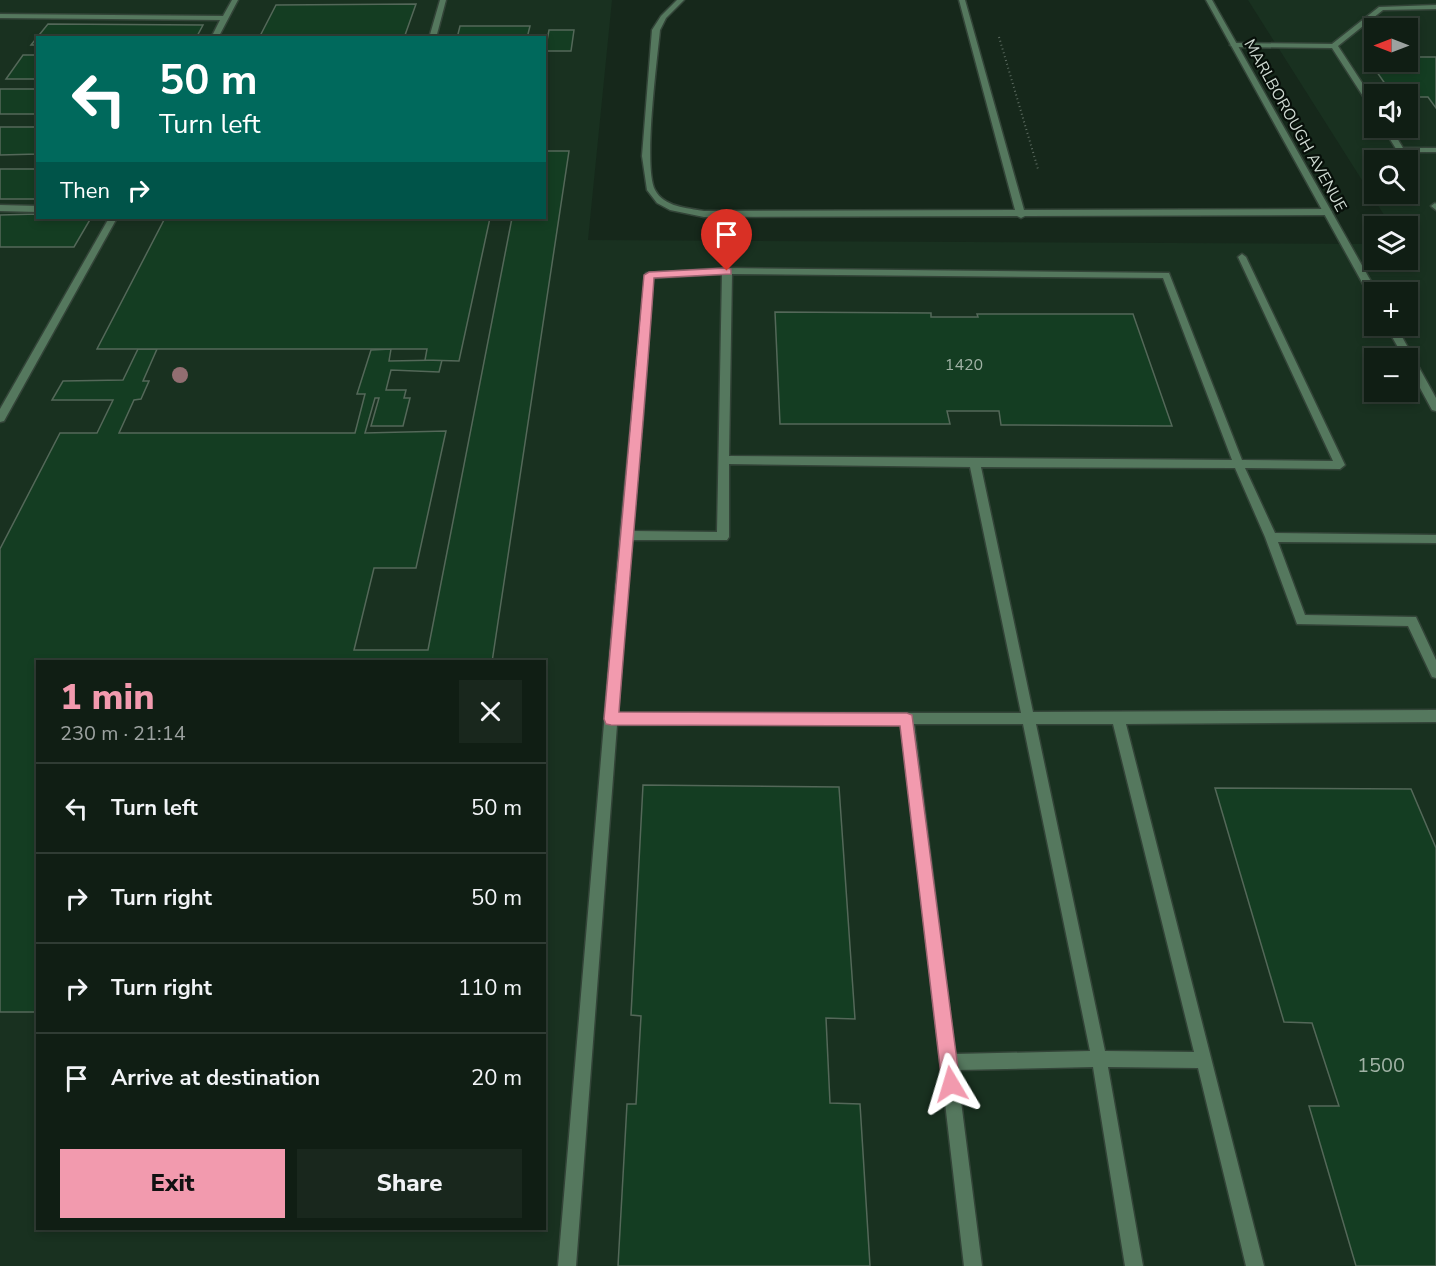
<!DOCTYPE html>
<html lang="en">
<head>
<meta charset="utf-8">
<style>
	body { margin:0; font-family:"Nunito Sans",sans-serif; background:#19271d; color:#f1f3f6; height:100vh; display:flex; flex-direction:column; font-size:22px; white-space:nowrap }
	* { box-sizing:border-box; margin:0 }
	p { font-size:20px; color:#9ca2a0 }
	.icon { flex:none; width:33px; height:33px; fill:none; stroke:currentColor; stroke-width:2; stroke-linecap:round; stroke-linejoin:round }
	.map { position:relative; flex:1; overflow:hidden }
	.panel { position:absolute; left:36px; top:660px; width:510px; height:570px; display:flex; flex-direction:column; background:#101e14; border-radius:0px; box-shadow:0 3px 9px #0003,0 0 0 2px #303c34 }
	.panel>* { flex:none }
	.guide { position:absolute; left:36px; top:36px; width:510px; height:183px; border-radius:0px; box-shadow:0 3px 9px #0003,0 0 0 2px #303c34; background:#00695c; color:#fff; overflow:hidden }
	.needle { width:39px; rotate:270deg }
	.controls { position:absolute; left:1364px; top:18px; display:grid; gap:12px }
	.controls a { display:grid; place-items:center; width:54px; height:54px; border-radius:0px; background:#101e14; box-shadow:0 3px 9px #0003,0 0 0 2px #303c34; font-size:30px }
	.pin { position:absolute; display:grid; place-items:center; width:51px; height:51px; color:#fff; margin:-62px -26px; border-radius:50% 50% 50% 0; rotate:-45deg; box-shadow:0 0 6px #0007 }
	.pin .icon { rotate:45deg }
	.me { position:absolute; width:66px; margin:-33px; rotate:353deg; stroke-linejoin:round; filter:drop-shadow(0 0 4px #0008) }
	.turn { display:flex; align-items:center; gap:21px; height:126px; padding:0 24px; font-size:27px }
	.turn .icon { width:78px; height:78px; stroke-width:2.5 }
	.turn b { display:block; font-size:42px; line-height:51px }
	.then { display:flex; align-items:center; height:57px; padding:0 24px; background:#0003; gap:12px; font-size:22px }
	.round { display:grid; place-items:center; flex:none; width:63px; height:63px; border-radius:0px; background:#19271d }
	.headline { display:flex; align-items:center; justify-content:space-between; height:102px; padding:0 24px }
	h1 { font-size:36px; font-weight:800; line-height:45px; color:#f29aae }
	.action { display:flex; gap:12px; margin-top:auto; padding:12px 24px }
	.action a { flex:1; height:69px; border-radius:0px; background:#f29aae; color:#111; font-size:24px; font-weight:800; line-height:69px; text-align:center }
	.action a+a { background:#19271d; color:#f1f3f6 }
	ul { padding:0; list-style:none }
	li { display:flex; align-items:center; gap:18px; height:90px; padding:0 24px; border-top:2px solid #303c34 }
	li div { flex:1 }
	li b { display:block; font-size:22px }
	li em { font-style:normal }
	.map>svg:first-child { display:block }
</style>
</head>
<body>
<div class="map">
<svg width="1436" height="1266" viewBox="0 0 1436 1266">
	<rect width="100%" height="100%" fill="#16281b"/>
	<path fill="#193120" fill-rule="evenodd" d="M0,0H612L588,240L1374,244V260H1407V226H1391L1248,0H1436V1266H0ZM1374,28H1407V62H1374ZM38,38H544V218H38ZM1374,94H1407V128H1374ZM1374,160H1407V194H1374ZM1374,292H1407V326H1374ZM1374,358H1407V392H1374ZM38,662H544V1228H38Z"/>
	<g fill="#143d22" stroke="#546859" stroke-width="1.5">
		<polygon points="416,4 404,38 259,38 276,5"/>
		<polygon points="48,24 203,25 196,38 38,38 38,45 31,45"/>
		<polygon points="460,26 530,26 527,38 457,38"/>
		<polygon points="549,30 574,30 571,51 545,51"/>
		<polygon points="23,55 38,55 38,79 6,79"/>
		<polygon points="1407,57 1436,57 1436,108 1428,97 1407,97 1407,94 1397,94 1393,88 1388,88 1372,65 1376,65 1374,62 1407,62"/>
		<rect x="0" y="89" width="38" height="25"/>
		<polygon points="0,127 38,127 38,154 0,155"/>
		<polygon points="544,151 569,151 492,662 38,662 38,1012 0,1012 0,549 60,433 97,433 113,400 52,400 63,381 123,380 138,349 157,349 143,381 149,381 141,399 134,400 119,433 355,433 365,394 357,394 371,350 391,349 389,361 442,360 439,372 391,370 386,390 406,390 404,398 410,398 403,426 371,426 379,398 375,398 365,433 446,431 416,568 374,568 354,650 428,650 512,218 544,218"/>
		<rect x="0" y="169" width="38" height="30"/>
		<polygon points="38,214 38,218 91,218 74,247 0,247 0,215"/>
		<polygon points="165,218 490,218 459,361 425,360 427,349 97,349"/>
		<polygon points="775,312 931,313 931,317 978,317 977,314 1133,314 1172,426 1001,425 999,411 947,411 950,424 780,424"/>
		<polygon points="643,785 839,787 855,1019 826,1018 830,1103 860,1104 870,1266 618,1266 627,1104 636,1104 641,1016 631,1015"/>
		<polygon points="1215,788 1411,789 1436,848 1436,1266 1356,1266 1309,1106 1339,1106 1312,1023 1284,1022"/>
	</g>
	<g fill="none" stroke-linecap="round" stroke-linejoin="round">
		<g stroke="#334438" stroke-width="3">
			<g id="service">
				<polygon points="232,0 238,0 218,38 211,38 220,20 0,18 0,14 223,16"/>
				<polygon points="440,0 446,0 436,38 429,38"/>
				<path d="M677,0H684L666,18L660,30C657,61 643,167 655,190C664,207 687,208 704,211L1015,210L959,0H965L1024,210L1328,209L1332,212L1328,215L1025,216L1021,218L1017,216L704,217L670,210L657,203L647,190L642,156L652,30L661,16Z"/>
				<polygon points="1436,5 1436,9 1383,10 1338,46 1374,101 1374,109 1370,107 1332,48 1234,47 1230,45 1234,43 1332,44 1379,7"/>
				<polygon points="1383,128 1391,128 1403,148 1436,148 1436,152 1398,152"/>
				<polygon points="1435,203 1436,204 1436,210 1431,206"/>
				<polygon points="0,205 38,206 38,212 0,211"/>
				<polygon points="109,218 117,218 4,421 0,422 0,409"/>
				<path d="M1242,254L1246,257L1345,465L1340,469L1245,468L1275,533L1436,535V543L1278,542L1305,615L1416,617L1436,660V678L1432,677L1408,626L1297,624L1265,537L1235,468L981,467L1033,712L1436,710V722L1126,724L1264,1266H1246L1198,1068L1108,1067L1143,1266H1125L1093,1067L957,1070L982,1266H964L901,724L617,725L576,1266H558L620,535L646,273L727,268L1169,273L1242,460L1333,461L1238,257ZM722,274L717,532L632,531L643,418L653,278ZM732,274L1163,278L1232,460L729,456ZM729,464L970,467L1021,713H618L631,540H727L729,537ZM914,724H1023L1090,1051L955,1054ZM1036,724H1113L1194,1052L1105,1051Z"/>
			</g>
		</g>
		<g stroke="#334438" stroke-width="3">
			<g id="tertiary">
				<polygon points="1206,0 1212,0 1377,292 1374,292 1374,298 1369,295"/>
				<polygon points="1386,326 1396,326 1436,398 1436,411 1432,410 1407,364 1407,358 1404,358"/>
			</g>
		</g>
		<polyline stroke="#5c6b60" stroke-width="2" stroke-dasharray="1 3" stroke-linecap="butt" points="999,37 1038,169"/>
		<use href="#service" fill="#55785e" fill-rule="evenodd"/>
		<use href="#tertiary" fill="#55785e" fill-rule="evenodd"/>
	</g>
	<circle fill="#926e71" cx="180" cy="375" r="8"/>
	<path fill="#f29aae" stroke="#9d6471" stroke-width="1.5" d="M727,268L731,269V274L654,278C644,423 630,568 619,712L907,713L912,715L960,1084L957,1091L951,1093L945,1091L942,1084L900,726L611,725L606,724L604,719C616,571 632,423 644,275L649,272Z"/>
	<g text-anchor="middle" stroke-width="4.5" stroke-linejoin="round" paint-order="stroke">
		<g font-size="16" fill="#ced9d1" stroke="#070f09">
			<text transform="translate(1296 125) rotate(61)" y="6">MARLBOROUGH AVENUE</text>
		</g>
		<g font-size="16" fill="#a0b2a5">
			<text x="964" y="370">1420</text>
		</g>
		<g font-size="20" fill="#a0b2a5">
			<text x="1381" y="1072">1500</text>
		</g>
	</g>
</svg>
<div class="controls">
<a><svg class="needle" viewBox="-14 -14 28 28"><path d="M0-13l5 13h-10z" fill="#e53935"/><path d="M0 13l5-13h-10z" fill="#9ca2a0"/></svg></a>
<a><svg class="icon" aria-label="sound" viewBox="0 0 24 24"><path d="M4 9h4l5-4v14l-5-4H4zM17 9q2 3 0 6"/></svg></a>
<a><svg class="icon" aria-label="search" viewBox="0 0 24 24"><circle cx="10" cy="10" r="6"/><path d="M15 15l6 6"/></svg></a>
<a><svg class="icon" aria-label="layers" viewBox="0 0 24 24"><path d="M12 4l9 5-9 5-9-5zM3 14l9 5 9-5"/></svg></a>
<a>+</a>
<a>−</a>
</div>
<div class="pin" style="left:727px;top:271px;background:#d93025"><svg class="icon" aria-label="arrive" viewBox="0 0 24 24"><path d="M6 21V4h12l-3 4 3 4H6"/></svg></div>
<svg class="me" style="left:951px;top:1084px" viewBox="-20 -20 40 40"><path d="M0-17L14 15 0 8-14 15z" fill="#f29aae" stroke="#fff" stroke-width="4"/></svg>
<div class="guide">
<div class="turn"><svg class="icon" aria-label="left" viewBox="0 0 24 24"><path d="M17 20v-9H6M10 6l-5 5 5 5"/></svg><div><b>50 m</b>Turn left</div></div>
<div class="then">Then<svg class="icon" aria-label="right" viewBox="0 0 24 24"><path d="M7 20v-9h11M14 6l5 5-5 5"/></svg></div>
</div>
<section class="panel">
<div class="headline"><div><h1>1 min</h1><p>230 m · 21:14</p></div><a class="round"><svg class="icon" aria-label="close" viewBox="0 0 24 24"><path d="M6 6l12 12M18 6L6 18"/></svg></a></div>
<ul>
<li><svg class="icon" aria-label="left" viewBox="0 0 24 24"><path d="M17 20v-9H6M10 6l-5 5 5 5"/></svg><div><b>Turn left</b></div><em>50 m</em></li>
<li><svg class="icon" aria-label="right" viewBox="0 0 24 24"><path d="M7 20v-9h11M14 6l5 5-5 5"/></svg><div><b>Turn right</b></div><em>50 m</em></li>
<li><svg class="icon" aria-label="right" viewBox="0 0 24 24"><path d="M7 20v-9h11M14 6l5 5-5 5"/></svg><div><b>Turn right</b></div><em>110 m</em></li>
<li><svg class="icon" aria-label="arrive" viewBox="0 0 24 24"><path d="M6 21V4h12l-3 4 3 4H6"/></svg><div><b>Arrive at destination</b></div><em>20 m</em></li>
</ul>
<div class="action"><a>Exit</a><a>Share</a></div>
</section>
</div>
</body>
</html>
